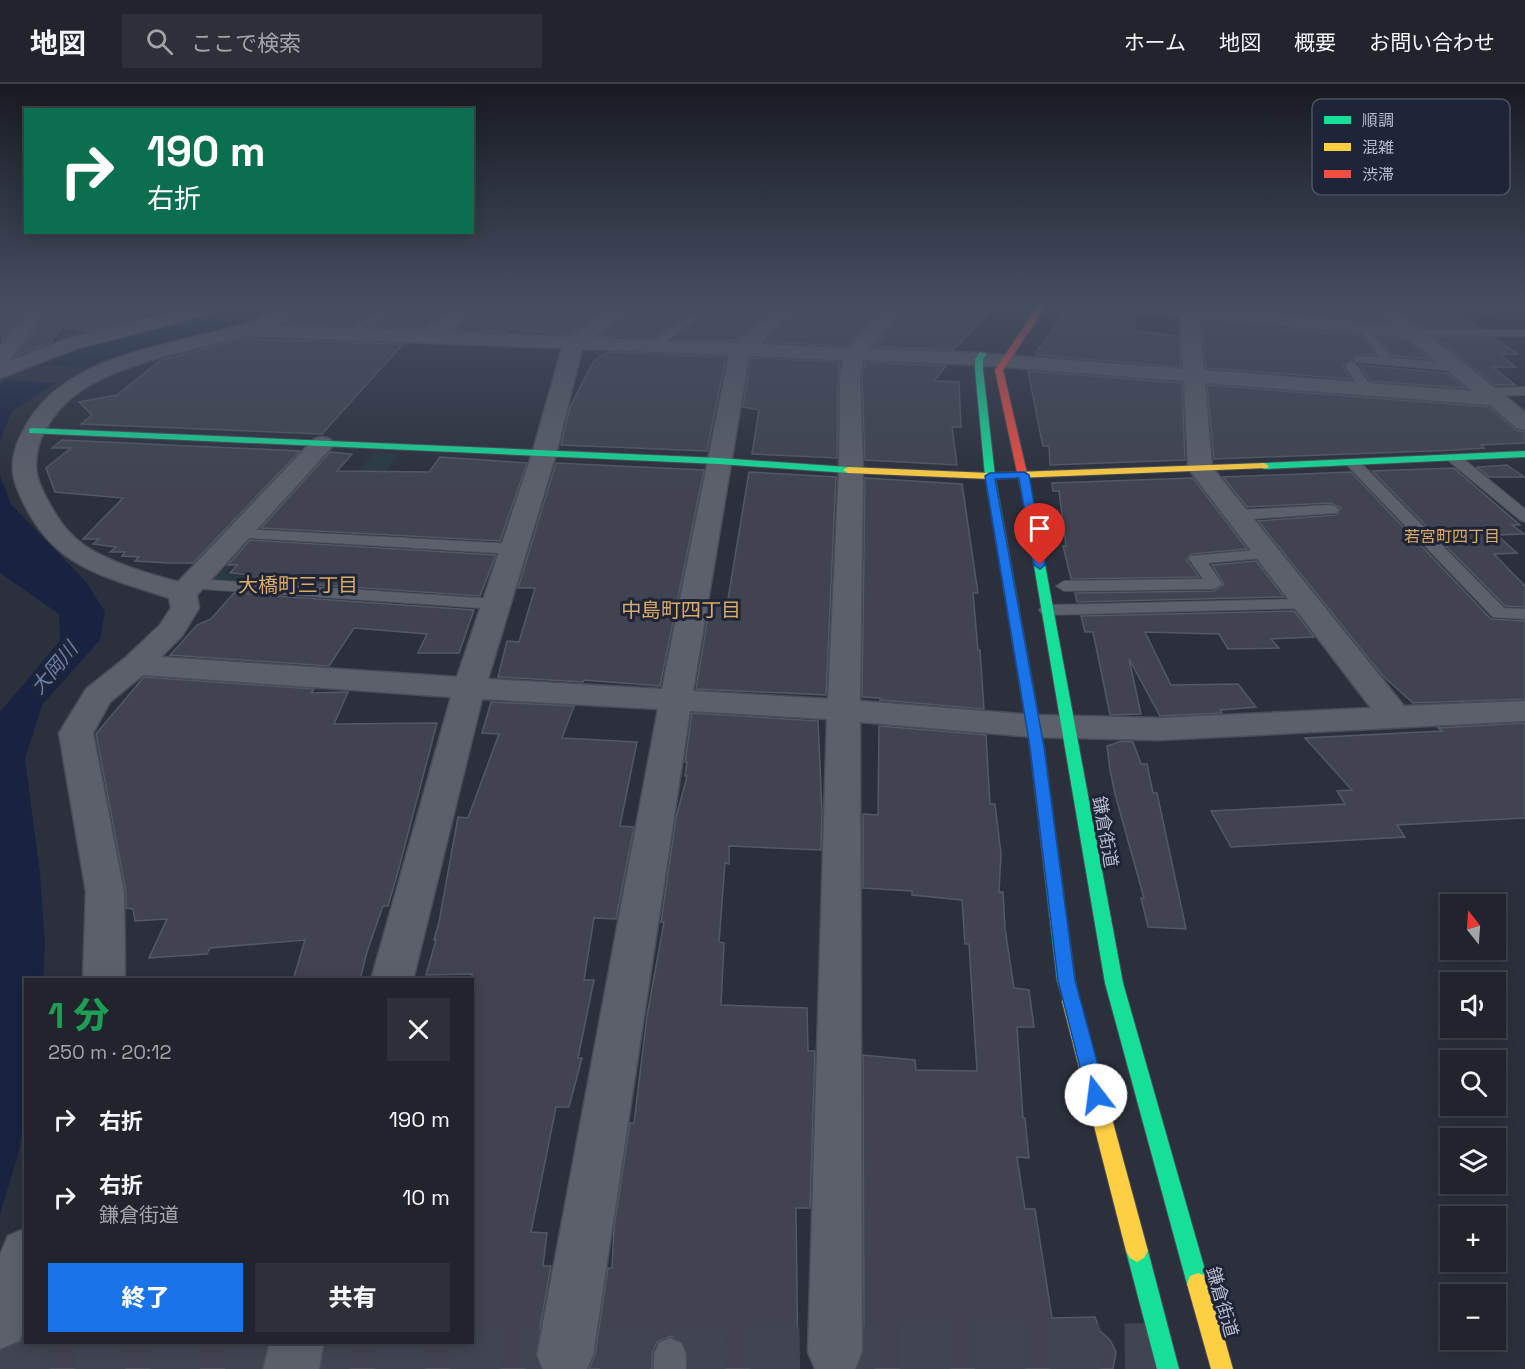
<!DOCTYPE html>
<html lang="ja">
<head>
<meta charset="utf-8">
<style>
	body { margin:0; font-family:"Space Grotesk","Noto Sans JP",sans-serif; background:#2d3039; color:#f1f3f6; height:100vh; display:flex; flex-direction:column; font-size:22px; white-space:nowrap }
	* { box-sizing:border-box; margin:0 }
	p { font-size:20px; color:#a2a4aa }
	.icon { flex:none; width:33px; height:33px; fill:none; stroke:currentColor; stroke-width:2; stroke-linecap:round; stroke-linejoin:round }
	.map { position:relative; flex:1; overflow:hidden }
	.details { position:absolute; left:24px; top:894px; width:450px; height:366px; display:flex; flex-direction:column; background:#21242d; border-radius:0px; box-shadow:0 3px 15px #0003,0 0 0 2px #3e4149 }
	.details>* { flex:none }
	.banner { position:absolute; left:24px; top:24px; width:450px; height:126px; border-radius:0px; box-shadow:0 3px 15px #0003,0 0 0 2px #3e4149; background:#0b6e4f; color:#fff; overflow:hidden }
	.needle { width:39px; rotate:343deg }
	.buttons { position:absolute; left:1440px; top:810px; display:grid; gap:12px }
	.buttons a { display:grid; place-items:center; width:66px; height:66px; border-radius:0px; background:#21242d; box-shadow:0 3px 15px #0003,0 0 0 2px #3e4149; font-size:30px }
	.pin { position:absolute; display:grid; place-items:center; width:51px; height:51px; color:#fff; margin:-62px -26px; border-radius:50% 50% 50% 0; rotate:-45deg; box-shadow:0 0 6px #0007 }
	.pin .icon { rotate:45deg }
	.me { position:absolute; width:66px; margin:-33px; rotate:345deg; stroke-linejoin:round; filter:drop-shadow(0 0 4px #0008) }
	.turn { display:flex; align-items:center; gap:21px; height:126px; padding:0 24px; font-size:27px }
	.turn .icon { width:78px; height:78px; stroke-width:2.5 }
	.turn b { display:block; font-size:42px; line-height:51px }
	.round { display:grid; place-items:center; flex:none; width:63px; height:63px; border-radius:0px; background:#2d3039 }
	.overview { display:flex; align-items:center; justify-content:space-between; height:102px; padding:0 24px }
	h1 { font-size:36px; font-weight:800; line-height:45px; color:#1e9e55 }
	.action { display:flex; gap:12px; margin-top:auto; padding:12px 24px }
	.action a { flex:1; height:69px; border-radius:0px; background:#1a73e8; color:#fff; font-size:24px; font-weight:800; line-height:69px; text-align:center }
	.action a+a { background:#2d3039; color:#f1f3f6 }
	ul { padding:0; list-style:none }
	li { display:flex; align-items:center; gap:18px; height:78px; padding:0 24px }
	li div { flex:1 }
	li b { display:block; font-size:22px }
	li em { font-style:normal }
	header { display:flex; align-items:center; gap:36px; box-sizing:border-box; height:84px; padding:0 30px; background:#21242d; border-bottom:2px solid #3e4149 }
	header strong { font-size:28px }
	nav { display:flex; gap:33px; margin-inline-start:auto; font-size:21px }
	.search { width:420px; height:54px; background:#2d3039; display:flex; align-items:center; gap:15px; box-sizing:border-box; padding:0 21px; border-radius:0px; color:#a2a4aa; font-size:22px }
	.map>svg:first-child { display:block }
</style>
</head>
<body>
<header>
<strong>地図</strong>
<div class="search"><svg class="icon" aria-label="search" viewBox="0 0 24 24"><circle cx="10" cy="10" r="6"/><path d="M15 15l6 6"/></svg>ここで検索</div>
<nav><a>ホーム</a><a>地図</a><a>概要</a><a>お問い合わせ</a></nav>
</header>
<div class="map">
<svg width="1525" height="1285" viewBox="0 0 1525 1285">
	<rect width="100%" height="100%" fill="#2c303c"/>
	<g fill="#283a43">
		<polygon points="375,368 399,370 381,394 353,393"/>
		<polygon points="242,469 225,490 252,493 319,476 295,500 207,496 229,470"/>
	</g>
	<g fill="#182341">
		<polygon points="226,222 269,222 263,229 226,243 106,275 71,289 12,327 0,356 0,300 5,296 46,273 119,251 213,229"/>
		<polygon points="0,392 11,420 87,499 105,528 100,556 42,621 25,675 40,789 45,862 43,895 26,896 25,1032 18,1071 0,1130 0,628 60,557 59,530 0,489"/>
	</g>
	<polygon fill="#2c303c" points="28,280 83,284 58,299 1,296"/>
	<g fill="#414450" stroke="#545863" stroke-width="1.5">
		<polygon points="52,222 162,222 162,224 134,236 90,247 61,243 51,258 15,272"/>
		<polygon points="305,222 379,222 350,242 283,240 295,234"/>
		<polygon points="392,222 454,222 423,245 370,243 392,227"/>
		<polygon points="481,222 611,222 568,251 511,245 508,248 453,246"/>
		<polygon points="639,222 777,222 735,257 674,255 702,234 703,227 698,225 654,254 600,252"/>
		<polygon points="804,222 885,222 847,262 765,258"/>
		<polygon points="909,222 964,222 992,227 953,266 874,263"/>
		<polygon points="1067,222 1127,225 1137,229 1133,247 1179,252 1181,283 1036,271 1039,263 1041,264"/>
		<polygon points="1224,222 1369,222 1385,238"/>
		<polygon points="1400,226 1454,226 1479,244 1423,244"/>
		<polygon points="21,231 2,256 0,232"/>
		<polygon points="1202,237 1362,252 1375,271 1355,270 1353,276 1344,280 1343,283 1351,295 1206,284"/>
		<polygon points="1435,253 1494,254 1518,270 1500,270 1515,283 1493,283 1515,301 1495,301"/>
		<polygon points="1380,254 1407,256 1430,275 1392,272"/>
		<polygon points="245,255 403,260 322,350 81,340 92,331 79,318 117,311 161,276"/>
		<polygon points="607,268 726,273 707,367 561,361 570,323 593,278"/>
		<polygon points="751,274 840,278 838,294 837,374 752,370 759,326 743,323"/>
		<polygon points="865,278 946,282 934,297 959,298 961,343 952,343 957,381 865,376 862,294"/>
		<polygon points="1359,281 1446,289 1465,304 1370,297"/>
		<polygon points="1028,287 1182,299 1185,376 1050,381 1049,362 1043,362 1041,353"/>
		<polygon points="1207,301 1489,323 1516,346 1525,348 1525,359 1481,361 1484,364 1455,366 1214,375"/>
		<polygon points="62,356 300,367 193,479 170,479 135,477 139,473 122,472 125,468 110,468 116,463 93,460 99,455 83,455 123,414 55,408 46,384 71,364 52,364"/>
		<polygon points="330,368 352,370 337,387 429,388 440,373 527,379 500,457 261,444"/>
		<polygon points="556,379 704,386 660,602 584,596 583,598 498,593 507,557 519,558 535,504 518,504"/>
		<polygon points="1507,381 1524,393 1489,393 1477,383"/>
		<polygon points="1454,384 1520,441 1512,441 1524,450 1497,451 1517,469 1494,470 1525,502 1525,523 1505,522 1372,387"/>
		<polygon points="749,388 836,393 826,611 696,605 710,520 727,521"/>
		<polygon points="1351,388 1491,535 1525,537 1525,615 1413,619 1383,592 1258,437 1336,431 1341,424 1331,419 1247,423 1223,393"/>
		<polygon points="865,394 962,400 978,509 973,509 978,566 980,566 984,625 880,616 880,614 862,613"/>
		<polygon points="1193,394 1247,465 1191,470 1187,476 1199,493 1071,495 1063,462 1066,462 1059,407 1053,407 1052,399"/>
		<polygon points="250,456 496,471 480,512 246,496 250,491 230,489 237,481 228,481"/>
		<polygon points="1256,477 1284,513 1077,518 1075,509 1214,507 1224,500 1212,481"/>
		<polygon points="234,509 474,526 459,569 418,569 427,550 354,544 329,582 170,571 197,541 211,535"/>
		<polygon points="1294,527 1314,553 1271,555 1279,564 1228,565 1219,550 1145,548 1171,601 1238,600 1256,623 1220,626 1222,629 1160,632 1129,575 1141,630 1110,631 1093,548 1085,548 1081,532"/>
		<polygon points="144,593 314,605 311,609 348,608 334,640 437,639 399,784 388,822 383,822 367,868 360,896 293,896 305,856 210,864 207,870 149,874 167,835 135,837 133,825 126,824 126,808 96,650"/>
		<polygon points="491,618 574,622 562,654 637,658 620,742 634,743 616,835 594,834 584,896 594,896 578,974 582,974 569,1023 556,1023 531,1148 547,1149 543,1182 551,1182 535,1271 541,1285 321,1285 326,1258 472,1258 472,890 426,891 436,856 434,856 439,838 458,733 468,734 499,650 482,649"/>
		<polygon points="692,629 818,637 822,728 821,766 729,762 729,780 725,779 719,858 724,859 721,921 807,924 808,967 815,967 810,1124 796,1124 798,1285 688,1285 688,1270 683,1258 671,1252 657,1258 652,1270 652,1285 589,1285 595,1271 608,1184 612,1184 614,1144 630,1039 634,1039 647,932 664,838 661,838 676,734 687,692 685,692 687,678 685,678"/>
		<polygon points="1525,639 1525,734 1397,741 1405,753 1231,763 1211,727 1345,720 1337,707 1352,706 1305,654 1442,647 1438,644"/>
		<polygon points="879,642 986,651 990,720 995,720 1001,770 999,808 1003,808 1005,844 1014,904 1029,906 1034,943 1017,943 1023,1034 1025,1034 1029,1074 1017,1073 1025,1125 1035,1125 1052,1234 1095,1233 1100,1247 1110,1256 1116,1268 1113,1285 857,1285 864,1268 863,971 915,976 916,986 977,987 969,860 965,860 962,816 912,811 912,807 863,804 863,730 878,731"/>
		<polygon points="1122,657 1133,658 1141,680 1147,680 1153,709 1157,709 1186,845 1148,843 1141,814 1144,814 1115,710 1110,686 1107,662"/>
		<polygon points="26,1248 26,1258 268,1258 261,1285 0,1285 0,1267 20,1259"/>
	</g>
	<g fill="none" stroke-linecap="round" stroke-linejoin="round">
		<polyline stroke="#414552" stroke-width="50" stroke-dasharray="50 25" stroke-linecap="butt" points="0,1283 565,1271 1162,1264"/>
		<g stroke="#4a4d59" stroke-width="2">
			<g id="lane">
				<polygon points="1474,222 1486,222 1491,227 1490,229 1482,229"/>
				<polygon points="0,223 41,222 44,225 39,228 0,229"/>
				<polygon points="382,223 390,223 391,225 354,252 346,252 346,248"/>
				<polygon points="697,227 701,228 701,232 657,264 649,264 649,260"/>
				<polygon points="1366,242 1370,243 1391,274 1454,279 1460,283 1454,287 1355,278 1355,272 1379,273 1360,245"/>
				<polygon points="1413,246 1525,246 1525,252 1409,251 1409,247"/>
				<polygon points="1351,278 1355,279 1372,304 1370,307 1366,308 1362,307 1345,282"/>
				<polygon points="1525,303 1525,311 1485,312 1479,308 1485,304"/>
				<polygon points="1455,371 1460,372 1525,425 1525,438 1520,436 1450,378 1448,375 1450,372"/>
				<polygon points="1353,375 1358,376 1504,524 1525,525 1525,535 1493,533 1348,382 1346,379"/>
				<polygon points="1331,421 1336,423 1339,426 1336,429 1237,436 1229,431 1237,426"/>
				<polygon points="239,445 514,460 522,465 514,470 234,453 231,450 234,447"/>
				<polygon points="1268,465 1274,467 1276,470 1274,473 1208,479 1222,500 1214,505 1064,507 1056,502 1064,497 1203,495 1189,475 1191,472"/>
				<polygon points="194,495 496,515 502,516 504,520 502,524 496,525 188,504 186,500"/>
				<polygon points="1306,515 1312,516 1314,520 1312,524 1048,531 1042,530 1039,526 1042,522 1048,521"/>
				<polygon points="670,1254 681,1259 686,1270 686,1285 654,1285 654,1270 659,1259"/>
			</g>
		</g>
		<g stroke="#4a4d59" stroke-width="3">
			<g id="street">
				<polygon points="31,222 50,222 9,277 64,256 194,222 219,222 206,231 78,264 0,294 0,263"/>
				<path d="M282,222H303L293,232L275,242L424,247L458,222H479L447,248L569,253L615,222H637L593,254L736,259L781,222H802L759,260L848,264L888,222H907L869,265L979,269L1183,285L1180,232L1137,227L1131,226L1128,222H1198L1392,241L1371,222H1392L1525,328V346L1517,344L1490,321L1205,299L1212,383L1404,622L1525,617V637L1160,656L1033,653L860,638L862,1268L855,1285H815L808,1268L827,635L690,627L593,1271L587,1285H543L537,1271L658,625L482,615L413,896H371L451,613L143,591L110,618L93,649L124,808L125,896H83L86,808L59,649L86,605L125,574L160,541L171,524L169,514C97,490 48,482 17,404C9,384 13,366 23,347C58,278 142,267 210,249C235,243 261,237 282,222ZM1199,234L1408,254L1472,307L1204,286ZM246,252L562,264L532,370L457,593L161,573L182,552L199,524L197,511L330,365L334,360L330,355L322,353L314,355L178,498C147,489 113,480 85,462C71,452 60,439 52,424C46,414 40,403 37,391C30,352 62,316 93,299C141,274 195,266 246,252ZM582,265L729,271L662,605L488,595L556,370ZM749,272L843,276L840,294L839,386L828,615L693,607ZM863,276L979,281L1184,297L1188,384L1371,624L1160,634L1033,631L860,617L863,386L860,294Z"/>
				<polygon points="26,1144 26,1242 19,1257 0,1265 0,1171 8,1152"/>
				<polygon points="270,1258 324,1258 319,1285 263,1285"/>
			</g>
		</g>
		<g stroke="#4a4d59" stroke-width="2">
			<g id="fast">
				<polygon points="980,268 987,270 983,275 983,285 995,392 1044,663 1075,896 1080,917 1077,922 1071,924 1065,922 1057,896 1030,663 985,392 975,285 975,275"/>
				<polygon points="32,344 719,374 848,383 853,386 848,389 719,380 29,349 29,345"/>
				<polygon points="1525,367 1525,373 1264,385 1259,382 1264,379"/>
				<polygon points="1027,408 1032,411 1123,899 1209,1200 1206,1208 1198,1211 1190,1208 1187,1200 1105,899 1022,411"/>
				<polygon points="1137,1156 1144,1160 1148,1167 1179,1285 1157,1285 1126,1167 1130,1160"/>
			</g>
		</g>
		<g stroke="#4a4d59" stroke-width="2">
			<g id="slow">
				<polygon points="1264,379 1269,382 1267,384 990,395 848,389 843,386 848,383 990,389"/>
				<polygon points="1071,910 1077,912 1080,917 1148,1167 1144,1174 1137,1178 1130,1174 1126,1167 1062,917 1065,912"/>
				<polygon points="1198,1189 1206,1192 1209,1200 1233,1285 1211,1285 1187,1200 1190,1192"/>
			</g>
		</g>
		<g stroke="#4a4d59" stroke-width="2">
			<polygon id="jam" points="1038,222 1046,222 1003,286 1032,411 1027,414 1022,411 995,286"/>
		</g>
		<use href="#lane" fill="#5c606a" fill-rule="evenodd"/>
		<use href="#street" fill="#5c606a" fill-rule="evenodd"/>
		<use href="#fast" fill="#16e098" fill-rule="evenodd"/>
		<use href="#slow" fill="#ffcf43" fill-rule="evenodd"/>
		<use href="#jam" fill="#f24e42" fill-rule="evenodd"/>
	</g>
	<linearGradient id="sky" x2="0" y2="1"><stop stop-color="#181a21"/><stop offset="0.55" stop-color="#454e61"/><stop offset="1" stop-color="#454e61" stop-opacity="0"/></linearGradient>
	<rect width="1525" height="402" fill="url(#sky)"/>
	<polygon fill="#1a73e8" stroke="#114b97" stroke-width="1.5" points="1024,388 1029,391 1045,481 1040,485 1034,481 1019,394 995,395 1044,663 1075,896 1106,1011 1103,1017 1096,1020 1089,1017 1087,1011 1058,896 1030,663 985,392 990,389"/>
	<g text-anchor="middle" stroke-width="6" stroke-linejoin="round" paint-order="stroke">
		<g font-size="16" fill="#dcaa61" stroke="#1e2538">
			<text x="1452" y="458">若宮町四丁目</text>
		</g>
		<g font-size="18" fill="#b6bbcd" stroke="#1e2538">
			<text transform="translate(1105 748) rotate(80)" y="6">鎌倉街道</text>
			<text transform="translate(1222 1218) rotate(74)" y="6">鎌倉街道</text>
		</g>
		<g font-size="20" fill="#dcaa61" stroke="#1e2538">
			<text x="298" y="508">大橋町三丁目</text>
			<text x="681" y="533">中島町四丁目</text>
		</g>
		<g font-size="20" font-style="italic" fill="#6d7fad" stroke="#1e2538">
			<text transform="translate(54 584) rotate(-50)" y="7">大岡川</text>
		</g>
	</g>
	<rect x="1312" y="15" width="198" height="96" rx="9" fill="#1e2538" stroke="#4c5265" stroke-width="1.5"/>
	<rect x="1324" y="32" width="27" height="8" fill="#16e098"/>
	<rect x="1324" y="59" width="27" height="8" fill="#ffcf43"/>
	<rect x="1324" y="86" width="27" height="8" fill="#f24e42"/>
	<g font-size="16" fill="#b6bbcd">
		<text x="1362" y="42">順調</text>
		<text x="1362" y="69">混雑</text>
		<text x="1362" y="96">渋滞</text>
	</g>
</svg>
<div class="buttons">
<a><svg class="needle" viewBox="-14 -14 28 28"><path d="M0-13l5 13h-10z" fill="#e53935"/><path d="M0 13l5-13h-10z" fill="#a2a4aa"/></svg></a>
<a><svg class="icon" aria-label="sound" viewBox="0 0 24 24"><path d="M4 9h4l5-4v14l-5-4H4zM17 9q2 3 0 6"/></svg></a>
<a><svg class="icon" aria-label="search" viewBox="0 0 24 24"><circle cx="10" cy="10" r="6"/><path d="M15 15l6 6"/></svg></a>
<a><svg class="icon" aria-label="layers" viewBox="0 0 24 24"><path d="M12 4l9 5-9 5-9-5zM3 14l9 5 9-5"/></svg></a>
<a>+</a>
<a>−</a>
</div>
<div class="pin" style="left:1040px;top:481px;background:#d93025"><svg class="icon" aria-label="arrive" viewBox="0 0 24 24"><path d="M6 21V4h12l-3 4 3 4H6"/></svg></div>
<svg class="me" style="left:1096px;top:1011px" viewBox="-20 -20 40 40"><circle r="19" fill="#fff"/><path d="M0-13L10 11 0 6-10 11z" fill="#1a73e8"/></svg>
<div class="banner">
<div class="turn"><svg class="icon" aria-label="right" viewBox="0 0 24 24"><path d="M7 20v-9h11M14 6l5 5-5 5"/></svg><div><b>190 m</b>右折</div></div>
</div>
<section class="details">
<div class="overview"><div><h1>1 分</h1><p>250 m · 20:12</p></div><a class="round"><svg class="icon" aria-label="close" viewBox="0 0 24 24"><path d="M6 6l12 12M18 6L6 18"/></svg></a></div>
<ul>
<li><svg class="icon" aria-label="right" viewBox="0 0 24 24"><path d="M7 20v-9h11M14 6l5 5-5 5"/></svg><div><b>右折</b></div><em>190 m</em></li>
<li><svg class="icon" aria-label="right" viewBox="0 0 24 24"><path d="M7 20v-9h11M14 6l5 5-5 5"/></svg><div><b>右折</b><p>鎌倉街道</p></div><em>10 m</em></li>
</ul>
<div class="action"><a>終了</a><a>共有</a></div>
</section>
</div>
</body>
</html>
